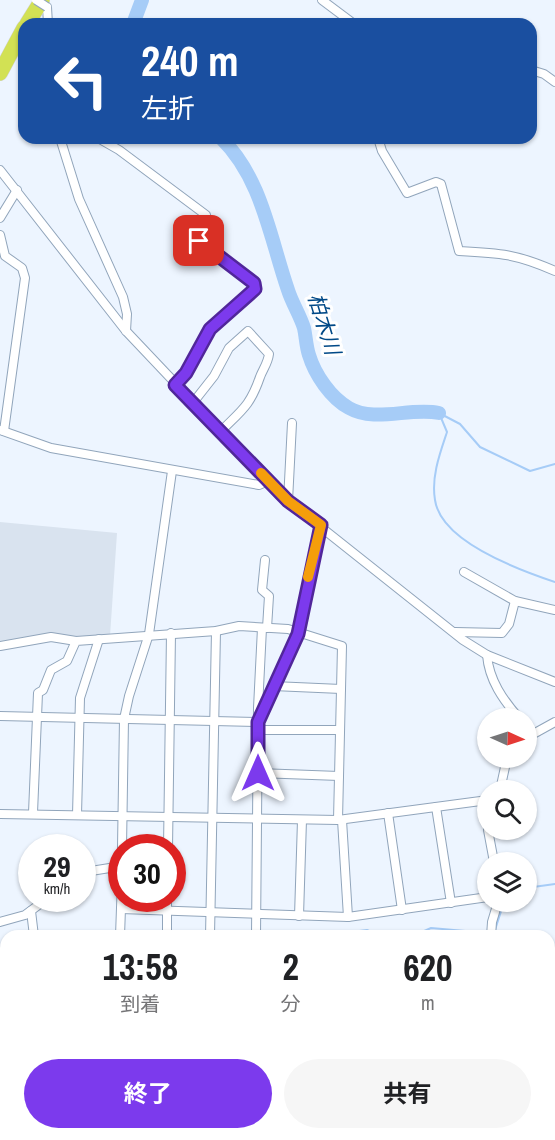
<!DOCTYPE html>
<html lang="ja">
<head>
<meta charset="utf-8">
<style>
	body { margin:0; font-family:"Archivo Narrow","Noto Sans JP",sans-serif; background:#f6f6f6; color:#202124; height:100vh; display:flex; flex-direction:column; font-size:22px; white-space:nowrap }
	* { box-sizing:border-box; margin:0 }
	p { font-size:20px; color:#757577 }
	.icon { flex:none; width:33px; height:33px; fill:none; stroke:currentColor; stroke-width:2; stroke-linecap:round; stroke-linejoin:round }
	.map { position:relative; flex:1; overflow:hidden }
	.sheet { position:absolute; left:0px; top:930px; width:555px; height:210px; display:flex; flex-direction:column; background:#fff; border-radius:18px 18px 0 0; box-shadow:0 2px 4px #0004 }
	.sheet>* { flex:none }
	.banner { position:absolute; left:18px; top:18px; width:519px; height:126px; border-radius:18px; box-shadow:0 2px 4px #0004; background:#1a4fa0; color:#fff; overflow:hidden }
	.needle { width:39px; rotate:93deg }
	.buttons { position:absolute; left:477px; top:708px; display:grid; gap:12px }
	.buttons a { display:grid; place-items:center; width:60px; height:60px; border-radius:50%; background:#fff; box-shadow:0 2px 4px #0004; font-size:30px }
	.speed { position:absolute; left:18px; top:834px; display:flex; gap:12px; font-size:30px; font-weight:700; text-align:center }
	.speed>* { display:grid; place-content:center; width:78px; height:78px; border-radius:50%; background:#fff; box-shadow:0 2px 4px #0004; line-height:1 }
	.speed small { font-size:15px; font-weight:400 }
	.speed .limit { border:9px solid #d22; background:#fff; color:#111 }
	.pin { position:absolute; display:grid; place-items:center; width:51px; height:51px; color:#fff; margin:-26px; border-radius:12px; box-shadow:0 3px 9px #0006 }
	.me { position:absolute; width:66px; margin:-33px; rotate:0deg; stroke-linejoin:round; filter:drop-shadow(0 0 4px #0008) }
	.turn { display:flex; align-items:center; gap:21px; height:126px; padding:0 24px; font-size:27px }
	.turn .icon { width:78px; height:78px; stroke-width:2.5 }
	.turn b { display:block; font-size:42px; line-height:51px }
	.eta { display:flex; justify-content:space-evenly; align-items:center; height:102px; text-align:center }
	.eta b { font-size:36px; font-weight:700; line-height:42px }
	.action { display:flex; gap:12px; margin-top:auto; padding:12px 24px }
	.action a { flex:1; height:69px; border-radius:36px; background:#7c3aed; color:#fff; font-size:24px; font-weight:700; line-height:69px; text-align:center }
	.action a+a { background:#f6f6f6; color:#202124 }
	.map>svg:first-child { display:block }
</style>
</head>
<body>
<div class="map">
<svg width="555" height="1140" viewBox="0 0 555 1140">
	<rect width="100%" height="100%" fill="#edf5ff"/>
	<polygon fill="#d9e3ef" points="0,522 117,533 110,636 83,639 49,634 0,642"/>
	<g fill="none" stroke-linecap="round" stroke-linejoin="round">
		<g stroke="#a6ccf7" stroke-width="2">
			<path d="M439,413L447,432C440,453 431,477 435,500C441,542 519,570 555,582"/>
			<polyline points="439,413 460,424 480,447 530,471 555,464"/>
			<polyline points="526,888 555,884"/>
			<polyline points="495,930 504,902"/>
			<polyline points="321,936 367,930 380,936"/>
			<polyline points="413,936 431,928 488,933"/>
			<polyline points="0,1110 6,1108"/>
			<polyline points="365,1134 378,1140"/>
			<polyline points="501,1134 508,1140"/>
			<polyline points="437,1140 452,1134"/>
		</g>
		<g stroke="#a6ccf7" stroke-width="14">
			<polyline points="133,24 142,0"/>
			<path d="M221,138C262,178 270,238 288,290C292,303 300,315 304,328C306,337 306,346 309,355C315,375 331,398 349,408C375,423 410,407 439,413"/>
		</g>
		<g stroke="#91a5bb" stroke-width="10">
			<g id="street">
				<polyline points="322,0 354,24"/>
				<polyline points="47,7 48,24"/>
				<polyline points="531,70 544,74 555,82"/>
				<polyline points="60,138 79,199 123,297 127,314 126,331"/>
				<polyline points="98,138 119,150 206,215 207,220 199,236 199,241 254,283 255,289 210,329 186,373 175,385"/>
				<path d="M378,138L382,151L407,193L436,182L441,184L459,251C500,253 517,254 555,271"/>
				<polyline points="0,170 126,331 268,481 288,501 463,640 487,655 555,682"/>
				<polyline points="0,218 17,190"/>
				<polyline points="0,235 5,256 22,268 25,278 4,431"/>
				<path d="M192,404L214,376L229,348L248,331L269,354C268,363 263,369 260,377C250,406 242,410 221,431"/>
				<polyline points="0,430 51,448 259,485 268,481"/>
				<polyline points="288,501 292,423"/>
				<polyline points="265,560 262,590 269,596 267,628"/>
				<polyline points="464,572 515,601 555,610"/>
				<polyline points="455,632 502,633 509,624 515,601"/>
				<polyline points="0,646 51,637 76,641"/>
				<path d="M487,655C489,680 503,700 519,718"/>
				<polyline points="273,686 341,689"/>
				<polyline points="0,716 258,722"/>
				<polyline points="259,718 298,634 321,525"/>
				<polyline points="258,730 340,730"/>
				<polyline points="526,738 555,722"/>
				<polyline points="258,773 339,776"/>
				<polyline points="500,790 507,758"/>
				<polyline points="484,801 488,824"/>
				<polyline points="436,807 451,903"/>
				<polyline points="33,813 38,693 43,690 51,670 67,661 76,641 216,631 239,626 288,629 342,646 338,820"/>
				<polyline points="388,813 402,910"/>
				<polyline points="0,814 338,820 488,800"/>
				<polyline points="77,815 80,698 99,639"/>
				<polyline points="342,820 348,917"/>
				<polyline points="488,830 494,862"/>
				<polyline points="122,848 124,719 129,696 149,634 172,471"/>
				<polyline points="168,848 171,633"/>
				<polyline points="82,875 91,871 122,866"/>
				<polyline points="121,909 348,917 488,897"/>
				<polyline points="31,911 34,936"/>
				<polyline points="299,916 302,820"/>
				<polyline points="0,922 25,915 48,898"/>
				<polyline points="120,936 122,880"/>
				<polyline points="167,936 167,898"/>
				<polyline points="210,936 216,631"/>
				<polyline points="256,936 258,708 262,628"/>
				<polyline points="491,936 492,922 498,902"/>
				<polyline points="549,977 555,978"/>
				<polyline points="0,1105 6,1103"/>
				<polyline points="458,1140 459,1134"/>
			</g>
		</g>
		<g stroke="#91a5bb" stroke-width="14">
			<g id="secondary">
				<polyline points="0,1006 6,1006"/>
				<polyline points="549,1079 555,1082"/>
			</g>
		</g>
		<g stroke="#d3d4d6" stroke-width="16">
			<g id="highway">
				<polyline points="27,24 42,0"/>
				<polyline points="0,73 24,28"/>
			</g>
		</g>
		<use href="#street" stroke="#fff" stroke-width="8"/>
		<use href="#secondary" stroke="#fff" stroke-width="12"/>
		<use href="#highway" stroke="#d2e154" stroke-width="15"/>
		<g stroke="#91a5bb" stroke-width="10" stroke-linecap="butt">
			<polyline id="street-bridge" points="36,0 47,7"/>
		</g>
		<use href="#street-bridge" stroke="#fff" stroke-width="8"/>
	</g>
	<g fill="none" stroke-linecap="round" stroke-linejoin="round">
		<g stroke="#51269a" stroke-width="15">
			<polyline id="route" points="199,241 254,283 255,289 210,329 186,373 175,385 288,501 321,525 298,634 258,722 258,773"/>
		</g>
		<use href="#route" stroke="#7c3aed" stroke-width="10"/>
		<polyline stroke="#f59e0b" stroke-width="10" points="261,473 288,501 321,525 308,577"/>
	</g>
	<g text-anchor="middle" stroke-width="6" stroke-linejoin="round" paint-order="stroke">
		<g font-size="21" font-style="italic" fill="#004987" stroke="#fff">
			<text transform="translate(324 324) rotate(73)" y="7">柏木川</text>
		</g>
	</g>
</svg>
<div class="buttons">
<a><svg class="needle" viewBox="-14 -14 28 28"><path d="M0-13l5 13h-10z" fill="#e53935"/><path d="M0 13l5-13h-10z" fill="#757577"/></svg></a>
<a><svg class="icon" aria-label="search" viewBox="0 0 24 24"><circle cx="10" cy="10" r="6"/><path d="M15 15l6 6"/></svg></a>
<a><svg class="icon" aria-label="layers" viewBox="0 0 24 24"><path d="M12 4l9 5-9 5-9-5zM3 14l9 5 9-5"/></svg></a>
</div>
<div class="speed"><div>29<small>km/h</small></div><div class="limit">30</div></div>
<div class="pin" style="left:199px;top:241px;background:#d93025"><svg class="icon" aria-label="arrive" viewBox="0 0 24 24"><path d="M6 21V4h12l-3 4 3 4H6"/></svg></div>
<svg class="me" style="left:258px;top:773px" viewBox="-20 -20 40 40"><path d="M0-17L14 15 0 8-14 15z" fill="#7c3aed" stroke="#fff" stroke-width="4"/></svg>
<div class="banner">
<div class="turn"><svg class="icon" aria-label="left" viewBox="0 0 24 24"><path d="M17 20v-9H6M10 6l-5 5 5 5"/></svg><div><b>240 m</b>左折</div></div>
</div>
<section class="sheet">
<div class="eta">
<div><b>13:58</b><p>到着</p></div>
<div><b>2</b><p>分</p></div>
<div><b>620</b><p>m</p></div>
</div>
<div class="action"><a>終了</a><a>共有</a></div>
</section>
</div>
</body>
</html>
